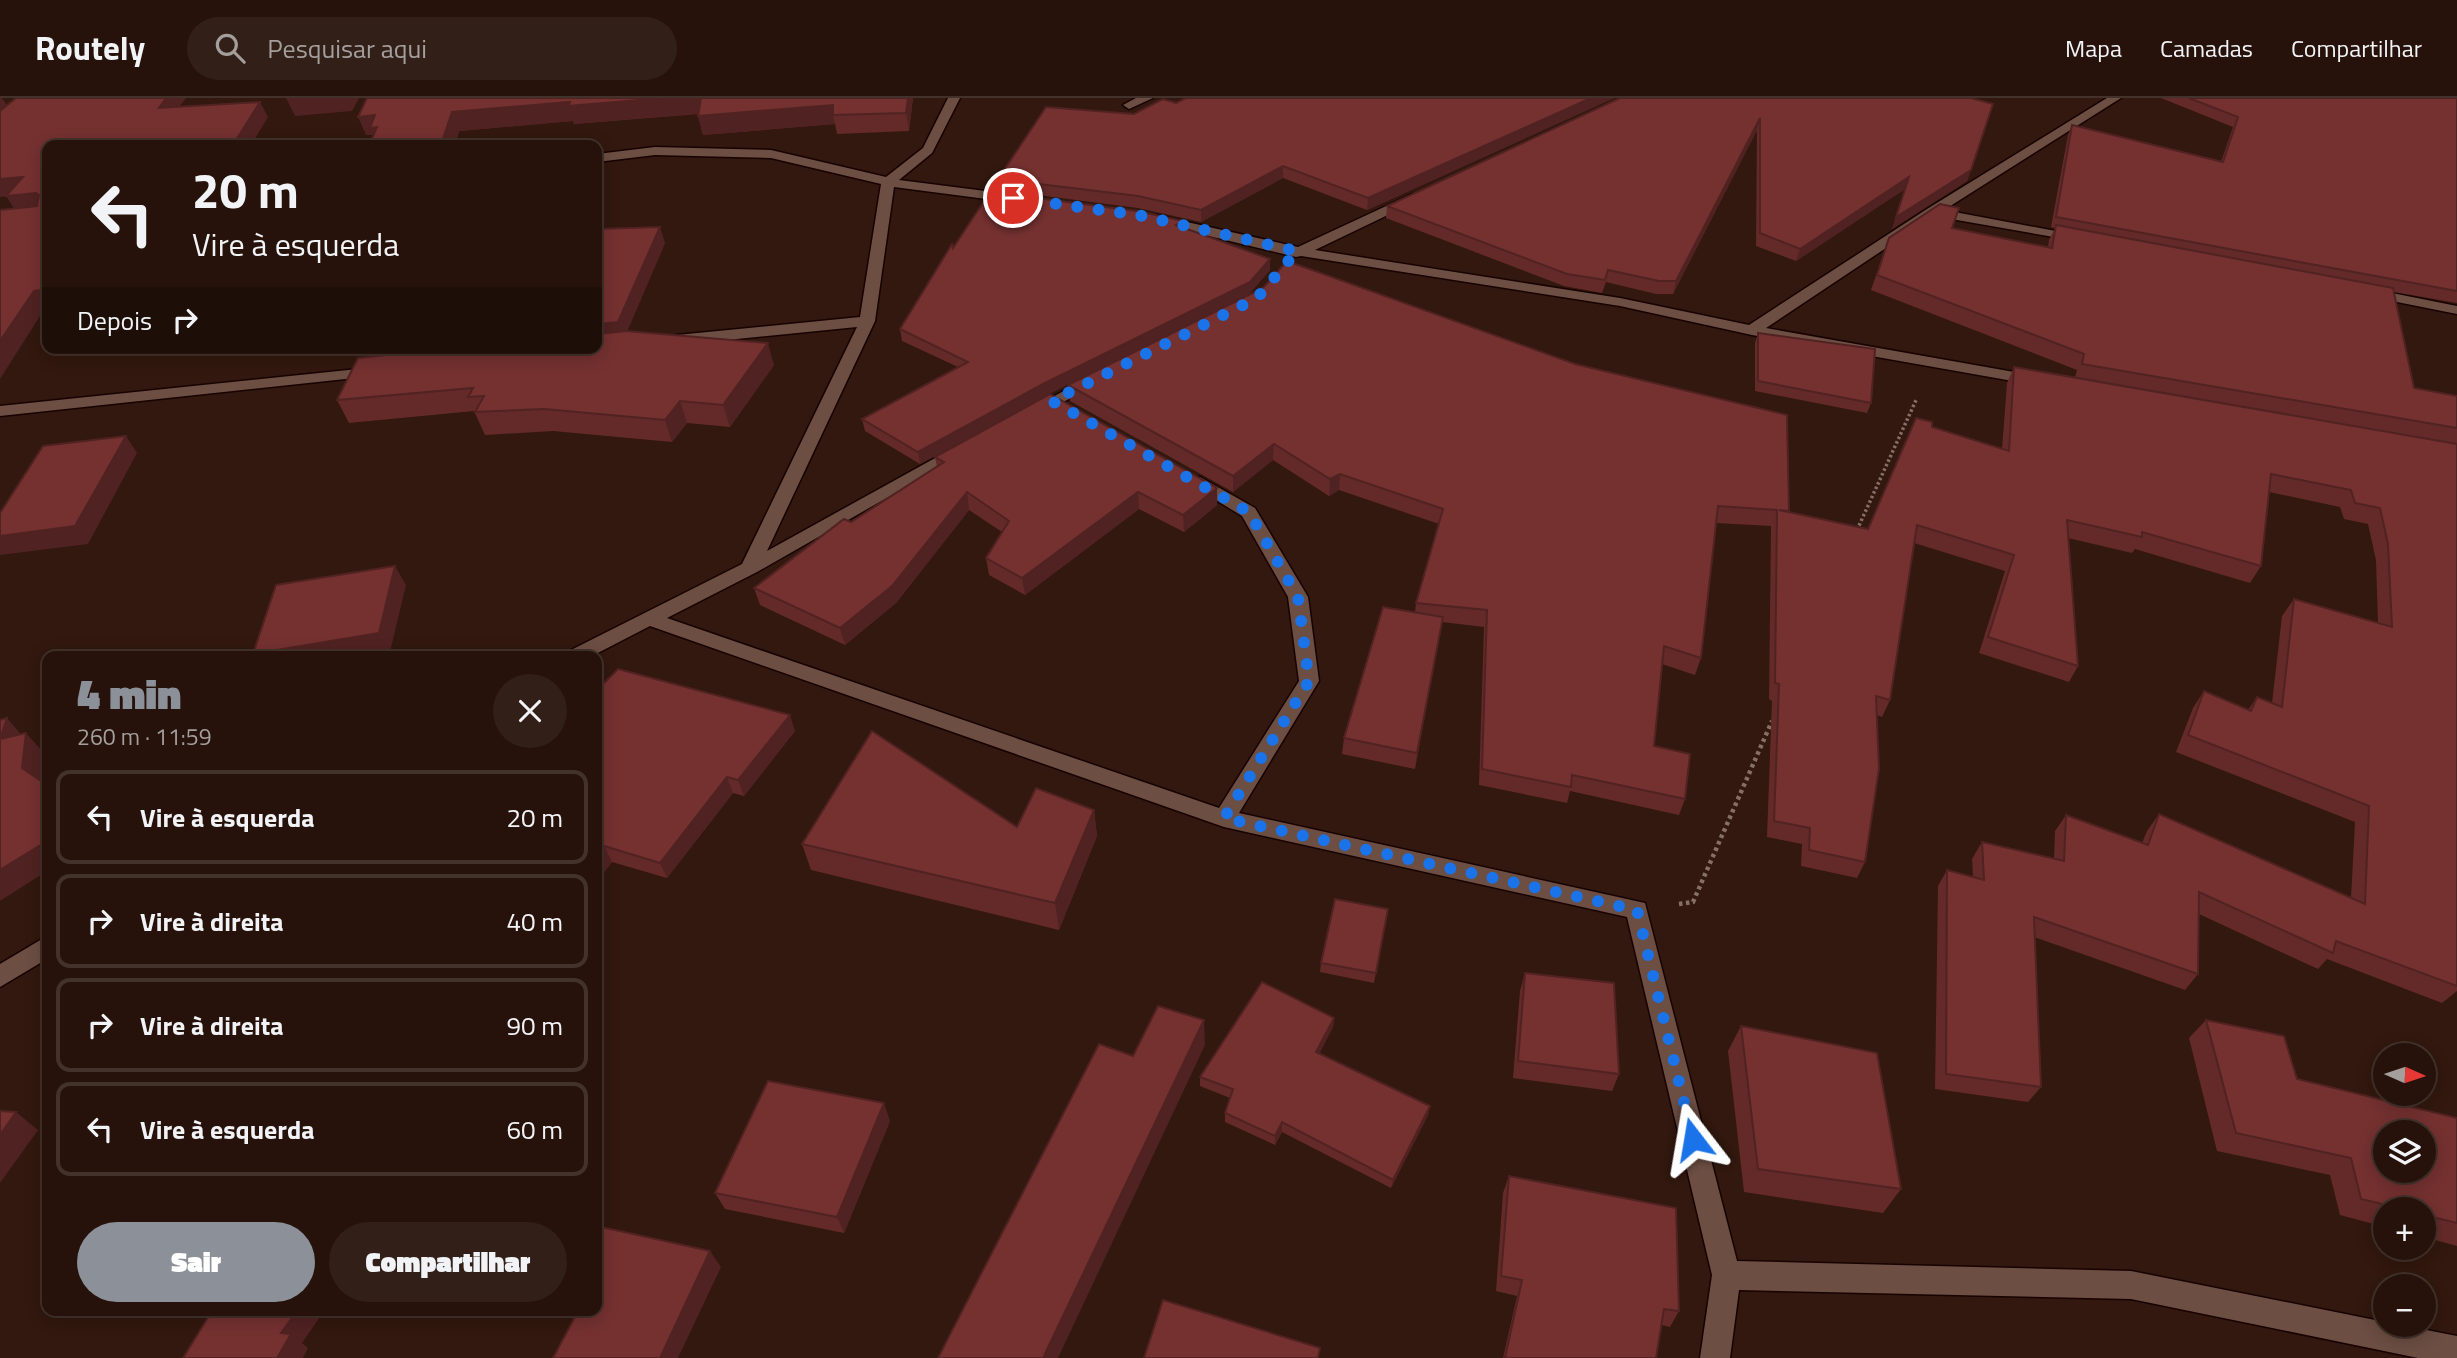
<!DOCTYPE html>
<html lang="pt">
<head>
<meta charset="utf-8">
<style>
	body { margin:0; font-family:"Titillium Web",sans-serif; background:#322018; color:#f1f3f6; height:100vh; display:flex; flex-direction:column; font-size:26px; white-space:nowrap }
	* { box-sizing:border-box; margin:0 }
	p { font-size:23px; color:#a49e9c }
	.icon { flex:none; width:38px; height:38px; fill:none; stroke:currentColor; stroke-width:2; stroke-linecap:round; stroke-linejoin:round }
	.map { position:relative; flex:1; overflow:hidden }
	.panel { position:absolute; left:42px; top:553px; width:560px; height:665px; display:flex; flex-direction:column; background:#26120a; border-radius:14px; box-shadow:0 4px 18px #0003,0 0 0 2px #42322b }
	.panel>* { flex:none }
	.guide { position:absolute; left:42px; top:42px; width:560px; height:214px; border-radius:14px; box-shadow:0 4px 18px #0003,0 0 0 2px #42322b; background:#26120a; color:#f1f3f6; overflow:hidden }
	.needle { width:46px; rotate:93deg }
	.buttons { position:absolute; left:2373px; top:945px; display:grid; gap:14px }
	.buttons a { display:grid; place-items:center; width:63px; height:63px; border-radius:50%; background:#26120a; box-shadow:0 4px 18px #0003,0 0 0 2px #42322b; font-size:35px }
	.pin { position:absolute; display:grid; place-items:center; width:60px; height:60px; color:#fff; margin:-30px; border:4px solid #fff; border-radius:50%; box-shadow:0 2px 7px #0007 }
	.me { position:absolute; width:77px; margin:-38px; rotate:346deg; stroke-linejoin:round; filter:drop-shadow(0 0 5px #0008) }
	.turn { display:flex; align-items:center; gap:24px; height:147px; padding:0 35px; font-size:32px }
	.turn .icon { width:91px; height:91px; stroke-width:2.5 }
	.turn b { display:block; font-size:49px; line-height:60px }
	.then { display:flex; align-items:center; height:66px; padding:0 35px; background:#0003; gap:14px; font-size:26px }
	.round { display:grid; place-items:center; flex:none; width:74px; height:74px; border-radius:37px; background:#322018 }
	.head { display:flex; align-items:center; justify-content:space-between; height:119px; padding:0 35px }
	h1 { font-size:42px; font-weight:800; line-height:52px; color:#8c9099 }
	.cta { display:flex; gap:14px; margin-top:auto; padding:14px 35px }
	.cta a { flex:1; height:80px; border-radius:42px; background:#8c9099; color:#fff; font-size:28px; font-weight:800; line-height:80px; text-align:center }
	.cta a+a { background:#322018; color:#f1f3f6 }
	ul { padding:0; list-style:none }
	li { display:flex; align-items:center; gap:21px; height:94px; margin:0 14px 10px; padding:0 21px; border:4px solid #42322b; border-radius:14px }
	li div { flex:1 }
	li b { display:block; font-size:26px }
	li em { font-style:normal }
	header { display:flex; align-items:center; gap:42px; box-sizing:border-box; height:98px; padding:0 35px; background:#26120a; border-bottom:2px solid #42322b }
	header strong { font-size:33px }
	nav { display:flex; gap:38px; margin-inline-start:auto; font-size:24px }
	.search { width:490px; height:63px; background:#322018; display:flex; align-items:center; gap:18px; box-sizing:border-box; padding:0 24px; border-radius:38px; color:#a49e9c; font-size:26px }
	.map>svg:first-child { display:block }
</style>
</head>
<body>
<header>
<strong>Routely</strong>
<div class="search"><svg class="icon" aria-label="search" viewBox="0 0 24 24"><circle cx="10" cy="10" r="6"/><path d="M15 15l6 6"/></svg>Pesquisar aqui</div>
<nav><a>Mapa</a><a>Camadas</a><a>Compartilhar</a></nav>
</header>
<div class="map">
<svg width="2457" height="1260" viewBox="0 0 2457 1260">
	<rect width="100%" height="100%" fill="#32180e"/>
	<g fill="none" stroke-linecap="round" stroke-linejoin="round">
		<g stroke="#180300" stroke-width="3">
			<g id="minor">
				<polygon points="948,0 960,0 932,55 899,82 1017,97 1024,101 1017,105 894,89 875,223 767,453 955,349 961,348 969,353 757,474 667,520 1219,710 1299,583 1288,499 1242,418 1185,383 1188,379 1200,379 1255,410 1308,499 1319,583 1239,715 1645,805 1737,1163 2131,1173 2385,1224 2385,1227 2401,1227 2457,1238 2457,1260 2418,1260 2131,1201 1739,1192 1730,1260 1700,1260 1712,1177 1627,819 1224,729 650,528 592,558 566,558 569,553 742,466 857,229 677,247 669,242 677,237 860,219 881,86 771,60 655,57 597,64 597,56 655,49 771,52 886,79 923,50"/>
				<polygon points="1136,0 1153,0 1129,11 1123,7"/>
				<polygon points="2107,0 2121,0 1944,112 2077,137 2084,141 2082,144 1934,118 1766,230 2042,279 2044,282 2042,285 2036,287 1752,237 1620,208 1301,158 1296,159 1151,124 1149,121 1156,117 1298,149 1412,96 1417,97 1417,103 1315,152 1620,200 1749,227 1927,111"/>
				<polygon points="2367,190 2457,208 2457,216 2362,197 2360,194 2362,191"/>
				<polygon points="377,269 383,271 385,274 383,277 0,318 0,308"/>
				<polygon points="1094,277 1100,279 1102,282 1100,285 1038,317 1026,317 1024,314"/>
				<polygon points="47,838 47,861 0,889 0,866"/>
			</g>
		</g>
		<polyline stroke="#856f66" stroke-width="3.5" stroke-dasharray="2.5 2.5" stroke-linecap="butt" points="1857,432 1917,300"/>
		<polyline stroke="#856f66" stroke-width="4.5" stroke-dasharray="3.5 3.5" stroke-linecap="butt" points="1679,806 1693,804 1772,623"/>
		<use href="#minor" fill="#6c4e43" fill-rule="evenodd"/>
	</g>
	<g fill="#642a29">
		<polygon points="367,0 913,0 909,33 837,36 835,26 703,37 698,18 698,16 574,26 573,23 459,33 455,47 369,47 373,38 373,37 366,37"/>
		<polygon points="1614,0 1367,112 1283,80 1201,124 1138,110 999,92 998,81 1134,16 1176,5"/>
		<polygon points="1620,0 1971,0 1971,72 1967,83 1892,131 1905,91 1796,163 1756,148 1757,32 1673,196 1656,196 1606,184 1602,195 1564,188 1386,120 1387,108"/>
		<polygon points="2161,0 2457,0 2457,205 2394,194 2414,290 2457,298 2457,893 2442,905 2327,861 2318,871 2199,816 2198,876 2185,892 2034,839 2041,989 2028,1004 1935,991 1938,788 1947,772 1973,779 1972,761 1982,744 2054,761 2055,733 2066,717 2142,745 2147,733 2159,716 2351,800 2355,724 2176,654 2193,610 2204,593 2248,612 2257,599 2272,605 2282,518 2294,501 2378,525 2376,462 2368,426 2344,421 2340,409 2269,394 2261,468 2250,485 2135,451 2132,455 2068,440 2078,568 2069,584 1979,555 2005,473 1914,445 1890,602 1882,619 1877,617 1865,764 1857,780 1801,768 1802,746 1767,739 1772,603 1769,601 1771,428 1716,425 1701,560 1695,577 1662,566 1654,648 1685,701 1679,717 1570,693 1567,705 1479,687 1484,529 1442,524 1415,671 1342,656 1344,640 1415,514 1416,505 1439,426 1339,392 1329,398 1273,362 1233,394 1070,303 1068,287 1789,413 1789,415 1868,431 1932,329 2002,351 2007,285 2014,269 2075,279 2077,272 1871,192 1889,140 1952,130 2048,150 2049,142 2055,130 2051,129 2068,37 2072,27 2221,64 2233,29"/>
		<polygon points="1183,130 1270,172 1250,195 1045,298 920,366 865,333 862,321 958,269 902,243 900,231 953,150"/>
		<polygon points="665,145 627,233 774,267 730,329 687,325 672,344 553,333 485,337 474,313 349,325 337,302 373,259 369,250 597,250"/>
		<polygon points="1758,235 1871,305 1867,315 1755,293 1755,245"/>
		<polygon points="935,359 1217,390 1217,407 1184,434 1139,411 1025,497 989,477 986,460 1002,434 969,412 896,505 845,547 760,507 754,490 851,424 937,369"/>
		<polygon points="597,582 604,585 795,633 744,698 733,695 667,780 612,764 597,783"/>
		<polygon points="1094,712 1097,738 1059,832 811,772 802,746 1017,729"/>
		<polygon points="1388,811 1374,885 1320,874 1321,865"/>
		<polygon points="1525,875 1619,976 1612,993 1513,980 1520,893"/>
		<polygon points="1334,920 1333,929 1319,956 1430,1008 1428,1017 1391,1090 1282,1034 1275,1047 1225,1024 1225,1015 1230,1000 1200,988 1200,979"/>
		<polygon points="2206,922 2297,981 2457,1020 2457,1148 2424,1139 2424,1111 2385,1111 2385,1129 2340,1117 2330,1077 2217,1053 2189,940"/>
		<polygon points="1741,928 1901,1091 1883,1115 1744,1094 1728,953"/>
		<polygon points="890,1023 844,1135 725,1111 715,1095"/>
		<polygon points="1509,1078 1679,1213 1670,1229 1662,1227 1656,1260 1503,1260 1517,1198 1496,1193 1503,1095"/>
	</g>
	<g fill="#512222">
		<polygon points="0,0 2,0 10,12 0,21"/>
		<polygon points="166,0 186,0 167,25 159,10"/>
		<polygon points="286,0 359,0 352,13 295,18"/>
		<polygon points="664,0 702,0 706,15 574,26 573,23 459,33 455,47 441,47 452,14 570,4"/>
		<polygon points="908,0 913,0 909,33 906,15"/>
		<polygon points="1591,0 1614,0 1367,112 1368,100"/>
		<polygon points="260,4 268,19 251,47 233,47"/>
		<polygon points="833,7 833,17 835,26 703,37 698,18"/>
		<polygon points="375,17 383,36 377,47 373,37 366,37 358,19"/>
		<polygon points="1760,20 1757,32 1673,196 1676,183"/>
		<polygon points="1283,68 1283,80 1201,124 1201,112"/>
		<polygon points="1971,72 1967,83 1892,131 1896,119"/>
		<polygon points="23,79 36,95 47,111 17,115 6,98 0,99 0,81"/>
		<polygon points="1909,79 1905,91 1796,163 1800,151"/>
		<polygon points="1183,123 1183,134 1176,127"/>
		<polygon points="660,129 665,145 624,241 597,243 597,226"/>
		<polygon points="1270,161 1270,172 1250,195 1045,298 920,366 918,354"/>
		<polygon points="47,191 47,210 45,210 0,281 0,243 34,193"/>
		<polygon points="768,245 774,267 730,329 723,307"/>
		<polygon points="369,250 532,250 377,266"/>
		<polygon points="680,303 687,325 672,344 665,322"/>
		<polygon points="126,338 137,355 88,446 0,457 0,438"/>
		<polygon points="1274,346 1273,362 1233,394 1233,378"/>
		<polygon points="1340,376 1339,392 1329,398 1330,381"/>
		<polygon points="1217,390 1217,407 1184,434 1183,417"/>
		<polygon points="967,394 969,412 896,505 845,547 840,530"/>
		<polygon points="1138,394 1139,411 1025,497 1022,480"/>
		<polygon points="395,468 406,487 390,554 366,558 255,558 253,556"/>
		<polygon points="1443,519 1440,535 1415,671 1417,655"/>
		<polygon points="790,617 795,633 744,698 738,682"/>
		<polygon points="7,620 24,640 0,641"/>
		<polygon points="26,635 43,654 40,689 22,670"/>
		<polygon points="727,679 733,695 667,780 660,765"/>
		<polygon points="1094,712 1097,738 1059,832 1055,805"/>
		<polygon points="47,743 47,773 0,803 0,772"/>
		<polygon points="604,748 612,764 597,783 597,757"/>
		<polygon points="1334,920 1333,929 1315,964 1316,954"/>
		<polygon points="1204,922 1205,947 1058,1260 1043,1260"/>
		<polygon points="884,1005 890,1023 844,1135 837,1119"/>
		<polygon points="1430,1008 1428,1017 1391,1090 1393,1082"/>
		<polygon points="16,1014 38,1032 0,1085 0,1037"/>
		<polygon points="1282,1024 1282,1034 1275,1047 1275,1038"/>
		<polygon points="710,1153 721,1169 678,1260 660,1260"/>
		<polygon points="297,1213 324,1213 302,1245 308,1250 303,1260 277,1260 281,1235"/>
	</g>
	<g fill="#743130" stroke="#512222" stroke-width="2" fill-rule="evenodd">
		<polygon points="16,0 166,0 159,10 260,4 233,47 47,47 47,191 34,193 0,243 0,112 37,108 39,97 36,95 6,98 23,79 0,81 0,13"/>
		<polygon points="367,0 664,0 568,8 570,4 452,14 441,47 369,47 377,29 370,30 375,17 358,19"/>
		<polygon points="701,0 908,0 906,15 833,17 833,7 698,18"/>
		<polygon points="1186,0 1591,0 1368,100 1283,68 1201,112 1138,98 998,81 1046,9 1134,16 1163,1 1176,5"/>
		<polygon points="1620,0 1971,0 1993,6 1971,72 1896,119 1909,79 1800,151 1760,135 1760,20 1676,183 1659,183 1608,172 1605,182 1567,176 1387,108"/>
		<polygon points="2189,0 2457,0 2457,193 2056,119 2072,27 2223,64 2238,19"/>
		<polygon points="990,94 1137,113 1183,123 1176,127 1270,161 1250,184 1043,286 918,354 862,321 968,264 900,231 952,146 953,150"/>
		<polygon points="1940,106 1959,110 1952,130 2052,150 2056,127 2393,190 2414,290 2457,298 2457,330 2082,266 2084,256 1877,177 1889,140"/>
		<polygon points="660,129 618,224 597,226 597,131"/>
		<polygon points="1287,163 1575,266 1787,317 1789,413 1779,412 1868,431 1916,320 1932,324 1932,329 2009,353 2014,269 2457,346 2457,888 2336,843 2333,855 2199,794 2198,876 2034,819 2041,989 1946,976 1947,772 1984,782 1982,744 2064,763 2066,717 2148,747 2159,716 2365,806 2369,708 2188,637 2204,593 2251,613 2257,599 2282,609 2294,501 2392,529 2388,446 2380,410 2355,405 2351,392 2271,376 2261,468 2142,434 2142,439 2067,422 2078,568 1988,539 2014,457 1917,427 1890,602 1876,598 1879,671 1865,764 1809,752 1810,730 1774,723 1779,586 1775,585 1777,412 1718,408 1701,560 1664,548 1654,648 1690,656 1685,701 1572,677 1571,689 1482,671 1487,512 1416,505 1443,411 1340,376 1330,381 1274,346 1233,378 1068,287 1263,190"/>
		<polygon points="626,233 768,245 723,307 680,303 665,322 544,311 475,314 484,298 468,299 473,290 337,302 358,260 455,250 597,250 597,236"/>
		<polygon points="1758,235 1875,251 1871,305 1758,283"/>
		<polygon points="1050,296 1217,390 1183,417 1138,394 1022,480 986,460 1009,423 967,394 892,488 840,530 754,490 844,421 851,424 944,364 935,359"/>
		<polygon points="126,338 75,428 0,438 0,415 43,348"/>
		<polygon points="395,468 379,535 253,556 276,487"/>
		<polygon points="1383,509 1443,519 1417,655 1344,640"/>
		<polygon points="618,571 790,617 738,682 727,679 660,765 604,748 597,757 597,582 604,585"/>
		<polygon points="7,620 0,641 26,635 22,670 47,687 47,743 0,772 0,622"/>
		<polygon points="872,633 1017,729 1036,690 1094,712 1055,805 802,746"/>
		<polygon points="1335,801 1388,811 1376,875 1321,865"/>
		<polygon points="1525,875 1614,885 1619,976 1518,963"/>
		<polygon points="1262,884 1334,920 1316,954 1430,1008 1393,1082 1282,1024 1275,1038 1225,1015 1233,991 1200,979"/>
		<polygon points="1158,908 1204,922 1043,1260 938,1260 1099,946 1133,958"/>
		<path d="M2206,922L2284,938L2297,981L2457,1020V1125L2424,1117V1111H2403L2361,1101L2351,1060L2236,1035ZM2385,1034H2424V1073H2385Z"/>
		<polygon points="1741,928 1877,955 1901,1091 1758,1071"/>
		<polygon points="768,983 884,1005 837,1119 715,1095"/>
		<polygon points="0,1013 16,1014 0,1037"/>
		<polygon points="1509,1078 1676,1110 1679,1213 1664,1211 1656,1260 1505,1260 1522,1182 1501,1178"/>
		<polygon points="597,1128 710,1153 660,1260 553,1260 578,1213 597,1213"/>
		<polygon points="1163,1202 1320,1250 1318,1260 1144,1260"/>
		<polygon points="212,1213 297,1213 281,1235 291,1236 277,1260 183,1260"/>
	</g>
	<g fill="none" stroke-linecap="round" stroke-linejoin="round">
		<polyline stroke="#1a73e8" stroke-width="12" stroke-dasharray="0 21.6" points="1013,100 1138,117 1297,153 1257,200 1052,303 1249,414 1298,499 1309,583 1224,720 1637,812 1693,1041"/>
	</g>
</svg>
<div class="buttons">
<a><svg class="needle" viewBox="-14 -14 28 28"><path d="M0-13l5 13h-10z" fill="#e53935"/><path d="M0 13l5-13h-10z" fill="#a49e9c"/></svg></a>
<a><svg class="icon" aria-label="layers" viewBox="0 0 24 24"><path d="M12 4l9 5-9 5-9-5zM3 14l9 5 9-5"/></svg></a>
<a>+</a>
<a>−</a>
</div>
<div class="pin" style="left:1013px;top:100px;background:#d93025"><svg class="icon" aria-label="arrive" viewBox="0 0 24 24"><path d="M6 21V4h12l-3 4 3 4H6"/></svg></div>
<svg class="me" style="left:1693px;top:1041px" viewBox="-20 -20 40 40"><path d="M0-17L14 15 0 8-14 15z" fill="#1a73e8" stroke="#fff" stroke-width="4"/></svg>
<div class="guide">
<div class="turn"><svg class="icon" aria-label="left" viewBox="0 0 24 24"><path d="M17 20v-9H6M10 6l-5 5 5 5"/></svg><div><b>20 m</b>Vire à esquerda</div></div>
<div class="then">Depois<svg class="icon" aria-label="right" viewBox="0 0 24 24"><path d="M7 20v-9h11M14 6l5 5-5 5"/></svg></div>
</div>
<section class="panel">
<div class="head"><div><h1>4 min</h1><p>260 m · 11:59</p></div><a class="round"><svg class="icon" aria-label="close" viewBox="0 0 24 24"><path d="M6 6l12 12M18 6L6 18"/></svg></a></div>
<ul>
<li><svg class="icon" aria-label="left" viewBox="0 0 24 24"><path d="M17 20v-9H6M10 6l-5 5 5 5"/></svg><div><b>Vire à esquerda</b></div><em>20 m</em></li>
<li><svg class="icon" aria-label="right" viewBox="0 0 24 24"><path d="M7 20v-9h11M14 6l5 5-5 5"/></svg><div><b>Vire à direita</b></div><em>40 m</em></li>
<li><svg class="icon" aria-label="right" viewBox="0 0 24 24"><path d="M7 20v-9h11M14 6l5 5-5 5"/></svg><div><b>Vire à direita</b></div><em>90 m</em></li>
<li><svg class="icon" aria-label="left" viewBox="0 0 24 24"><path d="M17 20v-9H6M10 6l-5 5 5 5"/></svg><div><b>Vire à esquerda</b></div><em>60 m</em></li>
</ul>
<div class="cta"><a>Sair</a><a>Compartilhar</a></div>
</section>
</div>
</body>
</html>
